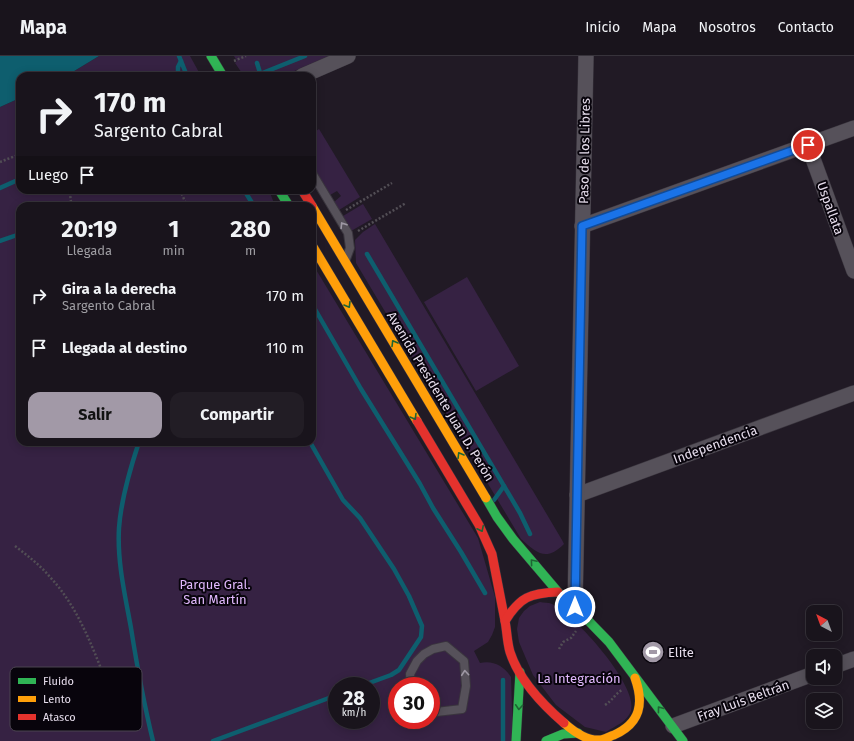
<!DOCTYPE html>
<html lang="es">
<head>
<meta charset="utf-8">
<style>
	body { margin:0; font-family:"Fira Sans",sans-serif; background:#221d25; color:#f1f3f6; height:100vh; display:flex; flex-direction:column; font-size:15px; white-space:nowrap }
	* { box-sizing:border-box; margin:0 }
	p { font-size:13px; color:#9f9ea3 }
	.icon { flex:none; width:22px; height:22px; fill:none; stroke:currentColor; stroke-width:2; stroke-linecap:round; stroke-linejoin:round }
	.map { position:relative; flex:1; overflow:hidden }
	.side { position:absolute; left:16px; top:146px; width:300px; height:244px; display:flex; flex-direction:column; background:#19141c; border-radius:12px; box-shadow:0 2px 10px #0003,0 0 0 1px #37333b }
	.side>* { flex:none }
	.hud { position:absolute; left:16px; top:16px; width:300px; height:122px; border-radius:12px; box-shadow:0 2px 10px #0003,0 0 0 1px #37333b; background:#19141c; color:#f1f3f6; overflow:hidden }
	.needle { width:26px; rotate:319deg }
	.fabs { position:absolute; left:806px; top:549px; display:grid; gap:8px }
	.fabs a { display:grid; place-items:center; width:36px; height:36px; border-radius:8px; background:#19141c; box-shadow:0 2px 10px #0003,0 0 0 1px #37333b; font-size:20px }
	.speed { position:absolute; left:328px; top:621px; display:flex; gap:8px; font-size:20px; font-weight:700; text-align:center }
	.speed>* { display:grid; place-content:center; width:52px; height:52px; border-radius:50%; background:#19141c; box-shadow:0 2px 10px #0003,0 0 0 1px #37333b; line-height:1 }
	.speed small { font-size:10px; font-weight:400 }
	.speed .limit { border:6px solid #d22; background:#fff; color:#111 }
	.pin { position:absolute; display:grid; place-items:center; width:34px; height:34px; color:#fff; margin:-17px; border:2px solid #fff; border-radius:50%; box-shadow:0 1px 4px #0007 }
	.me { position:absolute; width:44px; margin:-22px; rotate:0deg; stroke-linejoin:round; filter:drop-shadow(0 0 3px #0008) }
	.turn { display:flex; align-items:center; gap:14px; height:84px; padding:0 12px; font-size:18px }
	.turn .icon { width:52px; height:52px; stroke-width:2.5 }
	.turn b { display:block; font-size:28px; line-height:34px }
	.then { display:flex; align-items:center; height:38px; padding:0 12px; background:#0003; gap:8px; font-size:15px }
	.eta { display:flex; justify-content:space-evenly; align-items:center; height:68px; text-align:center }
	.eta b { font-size:24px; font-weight:700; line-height:28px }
	.primary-button { display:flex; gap:8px; margin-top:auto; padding:8px 12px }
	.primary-button a { flex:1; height:46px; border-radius:12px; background:#a299a7; color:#111; font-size:16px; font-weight:700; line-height:46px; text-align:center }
	.primary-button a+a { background:#221d25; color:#f1f3f6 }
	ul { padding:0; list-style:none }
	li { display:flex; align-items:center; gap:12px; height:52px; padding:0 12px }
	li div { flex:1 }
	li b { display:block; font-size:15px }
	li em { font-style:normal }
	header { display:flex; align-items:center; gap:24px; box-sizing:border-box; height:56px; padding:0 20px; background:#19141c; border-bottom:1px solid #37333b }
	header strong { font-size:19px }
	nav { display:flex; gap:22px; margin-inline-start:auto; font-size:14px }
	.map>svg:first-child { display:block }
</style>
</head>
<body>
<header>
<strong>Mapa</strong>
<nav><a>Inicio</a><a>Mapa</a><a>Nosotros</a><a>Contacto</a></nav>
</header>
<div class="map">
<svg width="854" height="685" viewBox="0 0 854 685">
	<rect width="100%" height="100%" fill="#211a25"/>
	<g fill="#362243" fill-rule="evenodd">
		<polygon points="99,0 190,0 201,20 66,20"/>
		<polygon points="234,0 329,0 283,20 244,20 235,7 237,5"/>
		<path d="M20,42V134H269L275,150H20V386H312V207L478,482L495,541V571L492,579L488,586L474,595L480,607C493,604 504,610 511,621L513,685H0V51ZM337,630H371V664H337ZM397,630H431V664H397Z"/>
		<polygon points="319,73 360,141 339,154 334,146 341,140 337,135 330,139 312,110 312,78"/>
		<polygon points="363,148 372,163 351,175 343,160"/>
		<path d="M375,168L562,484L564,488C546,506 537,497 521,483L356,207L355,184L363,176Z"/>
		<polygon points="467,221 519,310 476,335 424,246"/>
		<path d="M540,546C544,547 548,546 552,548C574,558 639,630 631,655C627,666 615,670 606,676L585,671L556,649L533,619L519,586L517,573L519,562L524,555L530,550Z"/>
	</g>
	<polygon fill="#0e5e6e" points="0,0 99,0 66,20 20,20 20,42 0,51"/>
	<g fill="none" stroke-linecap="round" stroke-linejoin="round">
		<g stroke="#0e5e6e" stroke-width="4.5">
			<polyline points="179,0 187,20"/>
			<polyline points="257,7 261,20"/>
			<polyline points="178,18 178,11 181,5"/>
			<polyline points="255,20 305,0"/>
			<polyline points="0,132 20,123"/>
			<polyline points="244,134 254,150"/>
			<polyline points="0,185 20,178"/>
			<polyline points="367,198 520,457 530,478"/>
			<polyline points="312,248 361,333 420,428 433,452 461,496 485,537"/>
			<path d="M139,386C130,413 121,443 119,472C117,505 125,539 131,572C137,610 144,648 153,685"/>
			<polyline points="310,386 343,444 360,462 394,513 409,540 422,570 421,581 399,614 391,619 361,630"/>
			<polyline points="494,444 504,430"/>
			<polyline points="213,685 337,639"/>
			<polyline points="503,685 503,624"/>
		</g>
		<g stroke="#3a353e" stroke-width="10">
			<g id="lane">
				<polyline points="312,117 348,177 350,192 346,203"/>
				<polyline points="411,630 410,618 417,605 424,598 433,593 446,590 464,605 466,630 462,653 436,656 431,653"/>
			</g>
		</g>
		<g stroke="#3a353e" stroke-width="16">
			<g id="street">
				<polyline points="302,20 348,0"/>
				<polyline points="808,89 854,215"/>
				<polyline points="582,170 854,72"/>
				<polyline points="577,439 854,337"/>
				<polyline points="575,551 586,0"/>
				<polyline points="835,610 854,603"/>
				<polyline points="673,670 813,618"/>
			</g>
		</g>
		<g stroke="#3a353e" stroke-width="10">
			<g id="fast">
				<polyline points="211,0 223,20"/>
				<polyline points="279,134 289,150"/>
				<polyline points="486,442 497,461 513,483 558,536 575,551 609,586 683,685"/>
				<polyline points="516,685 520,616"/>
				<polyline points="546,685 563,678 578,677"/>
			</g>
		</g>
		<g stroke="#3a353e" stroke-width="10">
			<g id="slow">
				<polyline points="312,150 486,442"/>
				<polyline points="312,189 417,365"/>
				<path d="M564,667C573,675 587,685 600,684C605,684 610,680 614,679C641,667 644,647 635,622"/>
			</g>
		</g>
		<g stroke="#3a353e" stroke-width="10">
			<g id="jam">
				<polyline points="302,134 312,150"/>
				<polyline points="417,365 479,469 492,498 505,565"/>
				<path d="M558,536C530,537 520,541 505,565C507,575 507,586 510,596C519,624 542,648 564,667"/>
			</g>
		</g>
		<g stroke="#524e55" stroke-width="2.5" stroke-dasharray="2 2" stroke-linecap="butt">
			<polyline points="234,5 246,0"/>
			<polyline points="0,106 20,98"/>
			<polyline points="180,134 187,150"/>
			<polyline points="71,146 70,138 79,134"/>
			<polyline points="346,154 392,127"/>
			<polyline points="358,175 406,147"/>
			<path d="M15,490C28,500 40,509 50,521C80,553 95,598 111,638"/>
			<polyline points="559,593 563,586 571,582 576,575"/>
			<path d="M605,649C613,644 615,638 622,634"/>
		</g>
		<use href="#lane" stroke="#56515a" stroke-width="8"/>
		<use href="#street" stroke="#56515a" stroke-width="15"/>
		<use href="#fast" stroke="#30b455" stroke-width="9"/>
		<use href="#slow" stroke="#ff9f0a" stroke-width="9"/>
		<use href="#jam" stroke="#e5322d" stroke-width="9"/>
	</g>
	<defs><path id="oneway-chevron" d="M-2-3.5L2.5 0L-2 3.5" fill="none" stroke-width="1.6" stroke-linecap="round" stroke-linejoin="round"/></defs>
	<g stroke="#9e98a4">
		<use href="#oneway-chevron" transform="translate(343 169) rotate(-122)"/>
		<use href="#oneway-chevron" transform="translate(465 617) rotate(-95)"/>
	</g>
	<g stroke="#1e6534">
		<use href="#oneway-chevron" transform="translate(348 249) rotate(59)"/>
		<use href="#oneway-chevron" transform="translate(394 287) rotate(-121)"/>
		<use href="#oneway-chevron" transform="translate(414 361) rotate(59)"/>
		<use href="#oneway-chevron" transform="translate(460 399) rotate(-121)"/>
		<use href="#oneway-chevron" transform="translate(481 473) rotate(64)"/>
		<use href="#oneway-chevron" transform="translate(533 506) rotate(-130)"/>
		<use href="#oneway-chevron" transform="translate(519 651) rotate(94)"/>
		<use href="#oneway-chevron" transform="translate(660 653) rotate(-127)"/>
	</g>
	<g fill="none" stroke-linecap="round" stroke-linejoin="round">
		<g stroke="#114b97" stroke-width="10">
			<polyline id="route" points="575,551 582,170 808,89"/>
		</g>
		<use href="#route" stroke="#1a73e8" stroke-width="7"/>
	</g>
	<defs>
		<g id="stadium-disc" transform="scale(1.15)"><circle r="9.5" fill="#a299a7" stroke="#08040c"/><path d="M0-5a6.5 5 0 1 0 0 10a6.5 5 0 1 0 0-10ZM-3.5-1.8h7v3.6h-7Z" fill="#fff"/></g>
	</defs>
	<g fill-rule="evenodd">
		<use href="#stadium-disc" x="653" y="596"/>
	</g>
	<g text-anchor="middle" stroke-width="4" stroke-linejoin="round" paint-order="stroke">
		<g font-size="13" fill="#e7deed" stroke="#08040c">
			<text transform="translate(584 95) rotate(-89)" y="5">Paso de los Libres</text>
			<text transform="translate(831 152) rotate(70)" y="5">Uspallata</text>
			<text transform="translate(441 340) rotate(59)" y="5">Avenida Presidente Juan D. Perón</text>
			<text transform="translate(715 388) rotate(-20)" y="5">Independencia</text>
			<text transform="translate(743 644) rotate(-20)" y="5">Fray Luis Beltrán</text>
		</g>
		<g font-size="13" fill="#e1b8fd" stroke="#08040c">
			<text x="215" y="533">Parque Gral.<tspan x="215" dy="15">San Martín</tspan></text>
			<text x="579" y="627">La Integración</text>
		</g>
		<g font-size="13" fill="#e7deed" stroke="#08040c" text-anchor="start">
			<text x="668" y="601">Elite</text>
		</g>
	</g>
	<rect x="10" y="611" width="132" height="64" rx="6" fill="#08040c" stroke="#4b4550" stroke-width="1"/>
	<rect x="18" y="622" width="18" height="6" fill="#30b455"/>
	<rect x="18" y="640" width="18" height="6" fill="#ff9f0a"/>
	<rect x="18" y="658" width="18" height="6" fill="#e5322d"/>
	<g font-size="11" fill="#e7deed">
		<text x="43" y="629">Fluido</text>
		<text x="43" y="647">Lento</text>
		<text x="43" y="665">Atasco</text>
	</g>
</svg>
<div class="fabs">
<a><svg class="needle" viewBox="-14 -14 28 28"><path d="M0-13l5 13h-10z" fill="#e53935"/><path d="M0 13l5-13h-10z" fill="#9f9ea3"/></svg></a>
<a><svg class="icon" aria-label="sound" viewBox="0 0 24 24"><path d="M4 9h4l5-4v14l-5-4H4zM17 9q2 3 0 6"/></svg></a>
<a><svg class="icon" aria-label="layers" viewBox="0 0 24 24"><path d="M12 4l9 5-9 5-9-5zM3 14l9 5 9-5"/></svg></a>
</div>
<div class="speed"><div>28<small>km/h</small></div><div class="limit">30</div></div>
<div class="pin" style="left:808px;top:89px;background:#d93025"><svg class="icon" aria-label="arrive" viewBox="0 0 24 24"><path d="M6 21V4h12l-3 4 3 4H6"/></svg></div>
<svg class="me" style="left:575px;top:551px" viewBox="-20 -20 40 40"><circle r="17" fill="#1a73e8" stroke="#fff" stroke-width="3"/><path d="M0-11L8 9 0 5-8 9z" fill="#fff"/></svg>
<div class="hud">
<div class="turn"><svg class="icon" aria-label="right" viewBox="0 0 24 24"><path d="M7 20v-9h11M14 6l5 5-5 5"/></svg><div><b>170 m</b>Sargento Cabral</div></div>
<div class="then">Luego<svg class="icon" aria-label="arrive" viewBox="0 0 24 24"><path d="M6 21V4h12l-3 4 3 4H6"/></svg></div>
</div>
<section class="side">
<div class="eta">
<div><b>20:19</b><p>Llegada</p></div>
<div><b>1</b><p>min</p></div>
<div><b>280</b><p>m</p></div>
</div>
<ul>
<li><svg class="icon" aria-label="right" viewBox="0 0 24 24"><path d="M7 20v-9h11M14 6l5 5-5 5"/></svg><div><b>Gira a la derecha</b><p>Sargento Cabral</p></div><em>170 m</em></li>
<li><svg class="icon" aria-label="arrive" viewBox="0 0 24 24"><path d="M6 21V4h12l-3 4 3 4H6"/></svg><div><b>Llegada al destino</b></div><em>110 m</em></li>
</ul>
<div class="primary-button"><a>Salir</a><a>Compartir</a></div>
</section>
</div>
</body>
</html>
